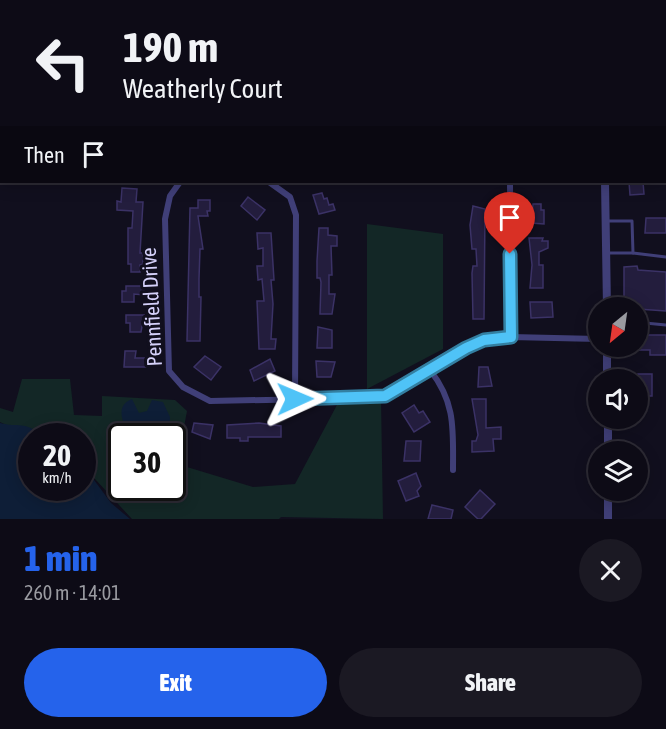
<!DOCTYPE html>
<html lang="en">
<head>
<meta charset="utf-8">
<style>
	body { margin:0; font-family:"Asap Condensed",sans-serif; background:#1b1923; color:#f1f3f6; height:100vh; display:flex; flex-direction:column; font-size:22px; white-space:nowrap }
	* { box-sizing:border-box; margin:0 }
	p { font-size:20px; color:#9a9ba1 }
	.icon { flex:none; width:33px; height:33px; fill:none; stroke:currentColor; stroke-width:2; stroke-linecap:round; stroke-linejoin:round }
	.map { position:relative; height:519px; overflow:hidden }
	.details { display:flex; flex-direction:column; background:#0d0b16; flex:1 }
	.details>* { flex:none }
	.hud { position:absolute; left:0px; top:0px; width:666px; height:183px; box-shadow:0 3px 15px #0003,0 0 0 2px #2d2b35; background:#0d0b16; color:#f1f3f6; overflow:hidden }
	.needle { width:39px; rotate:209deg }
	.controls { position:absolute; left:588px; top:297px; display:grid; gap:12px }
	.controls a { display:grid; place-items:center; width:60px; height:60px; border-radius:50%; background:#0d0b16; box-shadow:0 3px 15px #0003,0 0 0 2px #2d2b35; font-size:30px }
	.speed { position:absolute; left:18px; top:423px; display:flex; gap:12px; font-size:30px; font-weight:700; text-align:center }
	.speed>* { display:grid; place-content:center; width:78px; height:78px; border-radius:50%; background:#0d0b16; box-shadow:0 3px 15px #0003,0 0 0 2px #2d2b35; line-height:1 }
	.speed small { font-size:15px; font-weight:400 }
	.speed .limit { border:3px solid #111; border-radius:9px; background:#fff; color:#111 }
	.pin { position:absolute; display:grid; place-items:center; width:51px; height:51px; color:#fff; margin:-62px -26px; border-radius:50% 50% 50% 0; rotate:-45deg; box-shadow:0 0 6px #0007 }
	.pin .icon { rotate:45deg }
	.me { position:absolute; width:66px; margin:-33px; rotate:89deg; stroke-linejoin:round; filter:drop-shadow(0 0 4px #0008) }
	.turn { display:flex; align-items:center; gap:21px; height:126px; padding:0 24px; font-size:27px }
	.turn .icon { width:78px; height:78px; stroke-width:2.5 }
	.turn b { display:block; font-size:42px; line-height:51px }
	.then { display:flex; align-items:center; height:57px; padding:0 24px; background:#0003; gap:12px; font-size:22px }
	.round { display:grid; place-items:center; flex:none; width:63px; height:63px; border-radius:32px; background:#1b1923 }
	.summary { display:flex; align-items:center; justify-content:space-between; height:102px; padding:0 24px }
	h1 { font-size:36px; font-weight:800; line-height:45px; color:#2563eb }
	.primary-button { display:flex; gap:12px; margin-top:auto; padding:12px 24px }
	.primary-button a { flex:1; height:69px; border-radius:36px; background:#2563eb; color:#fff; font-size:24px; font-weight:800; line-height:69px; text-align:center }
	.primary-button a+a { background:#1b1923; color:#f1f3f6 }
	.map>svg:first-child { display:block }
</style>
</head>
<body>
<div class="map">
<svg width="666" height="519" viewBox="0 0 666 519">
	<rect width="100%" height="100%" fill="#110f1e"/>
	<g fill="#132726" fill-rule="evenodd">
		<polygon points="26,0 290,0 290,1 25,1"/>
		<polygon points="367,224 443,234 443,349 367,389"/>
		<path d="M22,379H70L74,415L102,416V396L175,400L187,411L177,464L253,487L295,484L338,403L381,399L383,519L281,517L279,519H132L83,466L82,436L31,437L0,422V408L13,412ZM122,436H172V488H122Z"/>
	</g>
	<g fill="#0e1e37">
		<path d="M132,399L139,413L147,411L152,400L163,402L170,417L169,436H131C123,424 114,406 132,399Z"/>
		<path d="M0,423C18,428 25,420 42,436H32V488H82L83,465L111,503L130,519H0Z"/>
	</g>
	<g fill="#231d3d" stroke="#3b3266" stroke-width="1.5">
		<polygon points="629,182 643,182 644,194 630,195"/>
		<polygon points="122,188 137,189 136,202 143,202 140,253 143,253 143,264 140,265 140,272 131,272 131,264 128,264 128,228 132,228 133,211 117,210 117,201 121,202"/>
		<polygon points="322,193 324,199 327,198 329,205 333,204 335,210 319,214 313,195"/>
		<polygon points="248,197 265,210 257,220 241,206"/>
		<polygon points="198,200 210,200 210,211 207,211 208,216 198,216 203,249 200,249 199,279 199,297 201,297 200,341 187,341 190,208 198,208"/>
		<polygon points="533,204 541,204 541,210 544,210 544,224 531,223"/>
		<polygon points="473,206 485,209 484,319 473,319 472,273 473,266 477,266 476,249 472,249 470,225"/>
		<polygon points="646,218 666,218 666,233 645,233"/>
		<polygon points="319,228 328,228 328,235 337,236 337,246 331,246 332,275 329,275 329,294 335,294 332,314 320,314 321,282 320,278 317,278 317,261"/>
		<polygon points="257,233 271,233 274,280 271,280 273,304 271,339 276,339 275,349 259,349 257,301 264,301 262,279 258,280 257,266 263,266 263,248 258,249"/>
		<polygon points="529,238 543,238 542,241 548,241 548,248 539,252 539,265 543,265 543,288 530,288 532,265"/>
		<polygon points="637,266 638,270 666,272 666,311 624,308 624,267"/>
		<polygon points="126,286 144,286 144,295 134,294 134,302 122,302 122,291 126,291"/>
		<polygon points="530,302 552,302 553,317 531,318"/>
		<polygon points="126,315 144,315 141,332 130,332 130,323 126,323"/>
		<polygon points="318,327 332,330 332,348 317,348"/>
		<polygon points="638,335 666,335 666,355 650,355 650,350 638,350"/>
		<polygon points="125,351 136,351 135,358 146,358 146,367 124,367"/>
		<polygon points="205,356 221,367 211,380 194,367"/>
		<polygon points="270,359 275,371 254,381 250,370"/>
		<polygon points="316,361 335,362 331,377 317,377"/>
		<polygon points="479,367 488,367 492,386 478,387"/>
		<rect x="638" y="374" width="14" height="22"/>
		<polygon points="472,399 486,399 486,428 501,427 501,439 493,439 494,451 472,452 472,441 476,441 478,435"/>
		<polygon points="414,405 419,413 423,411 430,422 414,432 402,413"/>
		<polygon points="194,423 213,425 210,439 192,432"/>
		<polygon points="259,423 281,426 281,437 248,437 248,441 240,441 240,438 227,438 227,425"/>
		<polygon points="406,441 421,441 420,461 404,461"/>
		<polygon points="416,473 421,486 417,491 419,496 406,501 398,481"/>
		<polygon points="480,490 495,504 481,519 478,519 465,507"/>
		<polygon points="432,505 453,510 451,519 428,519"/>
	</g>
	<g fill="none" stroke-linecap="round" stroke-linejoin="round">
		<g stroke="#403f78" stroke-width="3">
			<polyline points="608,221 632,221 633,253 666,257"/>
			<polyline points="608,253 633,253"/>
			<polyline points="645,323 666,325"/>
		</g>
		<g stroke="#403f78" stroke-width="6">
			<polyline points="348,0 349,2"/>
			<polyline points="518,0 518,2"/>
			<polyline points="180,182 170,196 165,219 169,371 183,387 210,401 367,398 385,396 484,340 511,337 598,339"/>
			<polyline points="269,182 290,197 296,215 295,399"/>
			<polyline points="510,182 511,337"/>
			<path d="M430,370C456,403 453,430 453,470"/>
		</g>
		<g stroke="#403f78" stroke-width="8">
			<polyline points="604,0 604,2"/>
			<polyline points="605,182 607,308"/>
			<polyline points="607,346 607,380"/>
			<polyline points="608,418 608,452"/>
			<polyline points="608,490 608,519"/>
		</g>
	</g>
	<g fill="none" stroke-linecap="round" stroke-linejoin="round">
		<g stroke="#337fa1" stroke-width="15">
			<polyline id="route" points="295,399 385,396 466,348 484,340 511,337 510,254"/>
		</g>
		<use href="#route" stroke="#4fc3f7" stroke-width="10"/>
	</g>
	<g text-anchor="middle" stroke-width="6" stroke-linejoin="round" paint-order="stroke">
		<g font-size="21" fill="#d5d1fa" stroke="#110f1e">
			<text transform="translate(152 307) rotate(-93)" y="7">Pennfield Drive</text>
		</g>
	</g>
</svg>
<div class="controls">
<a><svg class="needle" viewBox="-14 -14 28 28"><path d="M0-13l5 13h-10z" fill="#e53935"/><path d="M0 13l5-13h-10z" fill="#9a9ba1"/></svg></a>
<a><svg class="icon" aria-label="sound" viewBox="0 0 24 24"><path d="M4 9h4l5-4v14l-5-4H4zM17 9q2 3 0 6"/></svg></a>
<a><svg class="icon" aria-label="layers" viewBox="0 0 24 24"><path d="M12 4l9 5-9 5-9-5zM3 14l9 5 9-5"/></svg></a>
</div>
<div class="speed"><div>20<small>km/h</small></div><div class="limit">30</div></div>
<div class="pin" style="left:510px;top:254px;background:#d93025"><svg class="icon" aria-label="arrive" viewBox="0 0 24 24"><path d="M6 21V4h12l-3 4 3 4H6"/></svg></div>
<svg class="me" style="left:295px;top:399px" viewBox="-20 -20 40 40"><path d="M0-17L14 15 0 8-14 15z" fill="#4fc3f7" stroke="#fff" stroke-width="4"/></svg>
<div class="hud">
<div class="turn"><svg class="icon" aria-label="left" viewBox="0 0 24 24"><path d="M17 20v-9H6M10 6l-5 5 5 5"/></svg><div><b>190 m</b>Weatherly Court</div></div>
<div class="then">Then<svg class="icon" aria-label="arrive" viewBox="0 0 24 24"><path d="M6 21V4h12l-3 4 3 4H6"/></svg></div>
</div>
</div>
<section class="details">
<div class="summary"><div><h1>1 min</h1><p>260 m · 14:01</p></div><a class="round"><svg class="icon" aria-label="close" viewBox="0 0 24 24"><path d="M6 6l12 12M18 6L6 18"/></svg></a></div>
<div class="primary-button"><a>Exit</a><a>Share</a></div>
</section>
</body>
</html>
